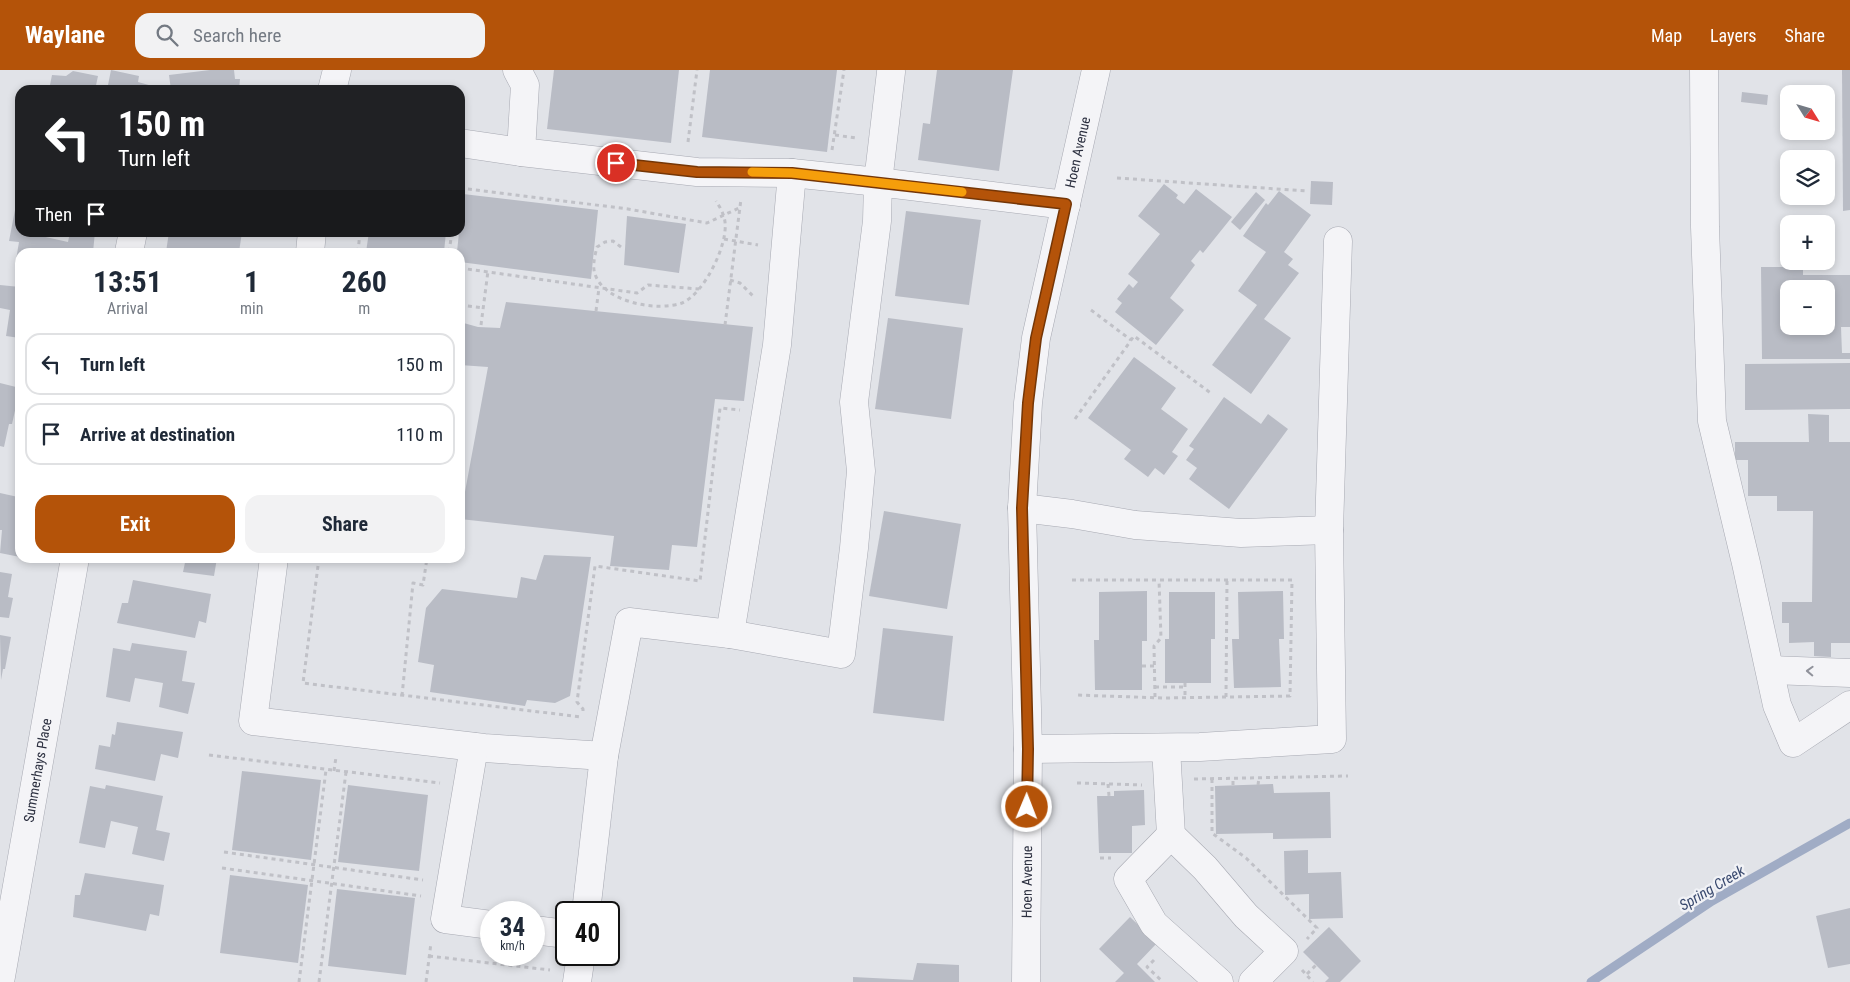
<!DOCTYPE html>
<html lang="en">
<head>
<meta charset="utf-8">
<style>
	body { margin:0; font-family:"Roboto Condensed",sans-serif; background:#f2f2f3; color:#1f2937; height:100vh; display:flex; flex-direction:column; font-size:19px; white-space:nowrap }
	* { box-sizing:border-box; margin:0 }
	p { font-size:16px; color:#747a83 }
	.icon { flex:none; width:28px; height:28px; fill:none; stroke:currentColor; stroke-width:2; stroke-linecap:round; stroke-linejoin:round }
	.map { position:relative; flex:1; overflow:hidden }
	.side { position:absolute; left:15px; top:178px; width:450px; height:315px; display:flex; flex-direction:column; background:#fff; border-radius:15px; box-shadow:0 2px 8px #0003 }
	.side>* { flex:none }
	.hud { position:absolute; left:15px; top:15px; width:450px; height:152px; border-radius:15px; box-shadow:0 2px 8px #0003; background:#202124; color:#fff; overflow:hidden }
	.needle { width:32px; rotate:127deg }
	.buttons { position:absolute; left:1780px; top:15px; display:grid; gap:10px }
	.buttons a { display:grid; place-items:center; width:55px; height:55px; border-radius:10px; background:#fff; box-shadow:0 2px 8px #0003; font-size:25px }
	.speed { position:absolute; left:480px; top:831px; display:flex; gap:10px; font-size:25px; font-weight:700; text-align:center }
	.speed>* { display:grid; place-content:center; width:65px; height:65px; border-radius:50%; background:#fff; box-shadow:0 2px 8px #0003; line-height:1 }
	.speed small { font-size:12px; font-weight:400 }
	.speed .limit { border:2px solid #111; border-radius:8px; background:#fff; color:#111 }
	.pin { position:absolute; display:grid; place-items:center; width:42px; height:42px; color:#fff; margin:-21px; border:2px solid #fff; border-radius:50%; box-shadow:0 1px 5px #0007 }
	.me { position:absolute; width:55px; margin:-28px; rotate:1deg; stroke-linejoin:round; filter:drop-shadow(0 0 4px #0008) }
	.turn { display:flex; align-items:center; gap:18px; height:105px; padding:0 20px; font-size:22px }
	.turn .icon { width:65px; height:65px; stroke-width:2.5 }
	.turn b { display:block; font-size:35px; line-height:42px }
	.then { display:flex; align-items:center; height:48px; padding:0 20px; background:#0003; gap:10px; font-size:19px }
	.eta { display:flex; justify-content:space-evenly; align-items:center; height:85px; text-align:center }
	.eta b { font-size:30px; font-weight:700; line-height:35px }
	.button { display:flex; gap:10px; margin-top:auto; padding:10px 20px }
	.button a { flex:1; height:58px; border-radius:15px; background:#b45309; color:#fff; font-size:20px; font-weight:700; line-height:58px; text-align:center }
	.button a+a { background:#f2f2f3; color:#1f2937 }
	ul { padding:0; list-style:none }
	li { display:flex; align-items:center; gap:15px; height:62px; margin:0 10px 8px; padding:0 10px; border:2px solid #e0e1e3; border-radius:15px }
	li div { flex:1 }
	li b { display:block; font-size:19px }
	li em { font-style:normal }
	header { display:flex; align-items:center; gap:30px; box-sizing:border-box; height:70px; padding:0 25px; background:#b45309; color:#fff }
	header strong { font-size:24px }
	nav { display:flex; gap:28px; margin-inline-start:auto; font-size:18px }
	.search { width:350px; height:45px; background:#f2f2f3; display:flex; align-items:center; gap:12px; box-sizing:border-box; padding:0 18px; border-radius:15px; color:#747a83; font-size:19px }
	.map>svg:first-child { display:block }
</style>
</head>
<body>
<header>
<strong>Waylane</strong>
<div class="search"><svg class="icon" aria-label="search" viewBox="0 0 24 24"><circle cx="10" cy="10" r="6"/><path d="M15 15l6 6"/></svg>Search here</div>
<nav><a>Map</a><a>Layers</a><a>Share</a></nav>
</header>
<div class="map">
<svg width="1850" height="912" viewBox="0 0 1850 912">
	<rect width="100%" height="100%" fill="#e1e3e8"/>
	<g fill="none" stroke-linecap="round" stroke-linejoin="round">
		<polyline stroke="#a0acc5" stroke-width="9" points="1591,912 1712,831 1850,753"/>
	</g>
	<g fill="#b9bcc5" fill-rule="evenodd">
		<polygon points="111,0 139,6 138,12 156,17 156,20 107,20"/>
		<polygon points="210,0 234,0 235,9 240,9 239,20 171,20 169,5"/>
		<polygon points="554,0 679,0 671,73 547,59"/>
		<polygon points="710,0 837,0 827,82 702,67"/>
		<polygon points="937,0 1013,0 999,101 918,90 923,53 930,54"/>
		<polygon points="1842,0 1850,0 1850,140 1843,141"/>
		<polygon points="73,1 98,6 95,20 49,20 52,5 66,6"/>
		<polygon points="1742,22 1768,25 1767,35 1741,32"/>
		<polygon points="1311,111 1333,112 1332,135 1310,134"/>
		<polygon points="1164,114 1178,125 1176,128 1184,134 1196,119 1232,147 1203,183 1200,180 1191,191 1195,195 1170,228 1184,240 1156,275 1115,242 1122,233 1117,229 1129,214 1133,218 1138,212 1128,204 1160,164 1138,146"/>
		<polygon points="1279,121 1311,145 1284,182 1293,189 1288,195 1299,203 1264,249 1291,268 1251,324 1212,295 1257,235 1238,221 1266,182 1243,166 1266,133 1268,135"/>
		<polygon points="1256,122 1265,130 1240,160 1231,152"/>
		<polygon points="463,124 598,140 591,209 460,192 460,182 457,182"/>
		<polygon points="15,140 20,141 20,162 42,162 41,166 68,172 70,162 95,162 93,182 20,182 20,197 15,196 19,172 9,171"/>
		<polygon points="906,141 981,150 969,235 895,226"/>
		<polygon points="627,146 686,154 679,203 624,195"/>
		<polygon points="169,162 242,162 239,182 166,182"/>
		<polygon points="369,162 446,162 444,182 366,182"/>
		<path d="M1761,197H1803V205H1850V257H1841L1842,283H1850V289H1762ZM1789,219H1826V256H1789Z"/>
		<polygon points="0,215 20,217 20,268 6,266 10,240 0,238"/>
		<polygon points="506,232 753,257 744,331 715,329 697,477 672,475 669,500 610,496 614,466 460,449 488,297 460,295 460,252 478,257 500,258"/>
		<polygon points="888,248 963,258 951,349 875,339"/>
		<polygon points="1134,287 1176,318 1161,339 1188,359 1172,382 1178,386 1164,405 1155,398 1148,407 1124,389 1131,380 1088,348"/>
		<polygon points="1850,293 1850,339 1745,340 1745,294"/>
		<polygon points="0,313 20,318 12,354 9,354 4,377 0,376"/>
		<polygon points="1224,327 1261,354 1268,344 1288,359 1229,439 1189,409 1197,398 1186,390 1194,379 1189,376"/>
		<polygon points="1808,344 1829,345 1829,372 1850,372 1850,573 1831,573 1831,587 1814,586 1814,572 1789,573 1789,553 1782,553 1782,532 1812,532 1813,441 1777,441 1777,426 1748,426 1748,390 1735,390 1735,372 1809,372"/>
		<polygon points="0,423 18,427 16,431 20,434 20,487 0,483 2,460 0,460"/>
		<polygon points="884,441 961,454 947,539 869,526"/>
		<polygon points="544,485 591,487 570,626 555,633 527,630 525,636 430,622 434,595 418,592 426,538 442,519 517,528 521,507 536,510"/>
		<polygon points="130,488 156,488 155,493 130,490"/>
		<polygon points="186,488 217,488 214,506 183,502"/>
		<polygon points="0,502 12,504 8,527 13,528 9,548 0,547"/>
		<polygon points="133,510 211,524 206,553 199,551 195,568 117,553 122,533 128,533"/>
		<polygon points="1147,521 1147,571 1142,571 1142,620 1095,620 1094,570 1099,570 1099,522"/>
		<polygon points="1283,521 1284,569 1279,569 1281,617 1234,618 1232,569 1239,569 1238,522"/>
		<polygon points="1169,522 1215,522 1215,569 1211,569 1211,613 1165,613 1165,569 1169,569"/>
		<polygon points="883,558 953,566 944,651 873,643"/>
		<polygon points="0,565 11,567 5,599 3,599 1,610"/>
		<polygon points="132,573 187,581 182,611 195,613 188,644 159,637 163,613 135,608 130,632 106,627 113,578 130,581"/>
		<polygon points="117,652 183,662 178,688 161,684 155,711 95,699 99,675 110,677 112,664 115,665"/>
		<polygon points="242,701 321,710 311,790 232,780"/>
		<polygon points="1273,714 1274,723 1330,722 1331,768 1273,769 1273,763 1216,764 1215,716"/>
		<polygon points="106,715 163,726 156,760 170,763 164,791 132,784 138,757 111,751 105,778 79,773 90,716 105,719"/>
		<polygon points="348,715 428,725 419,801 338,792"/>
		<polygon points="1144,720 1145,755 1132,756 1132,783 1099,783 1097,726 1114,726 1114,721"/>
		<polygon points="1308,780 1308,803 1341,802 1343,848 1309,849 1309,824 1285,825 1284,781"/>
		<polygon points="85,803 164,815 159,846 150,844 146,861 73,847 75,825 80,825"/>
		<polygon points="230,805 308,815 298,893 220,883"/>
		<polygon points="337,819 415,828 406,905 328,896"/>
		<polygon points="1850,838 1850,894 1828,898 1816,846"/>
		<polygon points="1130,847 1157,873 1137,894 1155,912 1115,912 1124,903 1099,879"/>
		<polygon points="1329,857 1361,891 1340,912 1325,912 1329,908 1303,882"/>
		<polygon points="917,893 959,895 959,912 853,912 853,907 913,910"/>
	</g>
	<g fill="none" stroke-linecap="round" stroke-linejoin="round">
		<g stroke="#a7a9b2" stroke-width="29">
			<g id="minor">
				<polyline points="517,0 525,15 521,82"/>
				<polyline points="1704,0 1705,157 1712,351 1746,493 1777,635 1793,673 1850,635"/>
				<polyline points="332,20 337,0"/>
				<polyline points="460,73 521,82 697,102 792,103 878,112 891,2"/>
				<polyline points="129,182 133,162"/>
				<polyline points="310,182 312,162"/>
				<polyline points="1022,438 1072,444 1135,455 1241,463 1329,460 1332,669 1200,677 1028,679"/>
				<polyline points="1329,460 1338,171"/>
				<polyline points="274,488 253,651 484,678 604,686 629,552 730,564 841,584 854,478 861,401 854,332 877,151 878,112 1066,135"/>
				<polyline points="730,564 777,275 792,103"/>
				<polyline points="1770,600 1850,603"/>
				<polyline points="474,677 445,849 491,855"/>
				<polyline points="1166,678 1171,765 1205,798 1246,846 1284,881 1253,912"/>
				<polyline points="1171,765 1128,809 1154,854 1219,912"/>
				<polyline points="586,842 604,686"/>
				<polyline points="534,860 566,864"/>
				<path id="s1" d="M0,912L75,488"/>
				<polyline points="577,912 581,885"/>
				<path id="s2" d="M1026,912L1028,679L1022,438L1028,333L1036,268L1096,0"/>
			</g>
		</g>
		<g stroke="#c0c1c7" stroke-width="3" stroke-dasharray="4 4" stroke-linecap="butt">
			<polyline points="835,65 856,68"/>
			<polyline points="688,72 697,0"/>
			<polyline points="832,80 844,0"/>
			<polyline points="1117,108 1307,121"/>
			<polyline points="460,118 628,139 707,153 739,138"/>
			<polyline points="724,169 758,175"/>
			<path d="M621,177L613,171L605,172L597,177C595,185 592,196 595,204C604,232 657,242 682,233C704,224 728,175 725,152C724,144 720,137 716,131"/>
			<polyline points="358,182 360,162"/>
			<polyline points="449,182 452,162"/>
			<polyline points="460,198 637,223 648,215 699,219"/>
			<polyline points="730,210 740,213 753,226"/>
			<polyline points="460,235 483,238"/>
			<polyline points="1091,240 1131,270"/>
			<polyline points="596,241 599,218"/>
			<polyline points="481,255 488,201"/>
			<polyline points="725,255 741,129"/>
			<polyline points="1075,349 1134,266 1212,324"/>
			<polyline points="460,410 466,411"/>
			<polyline points="319,488 303,613 581,647"/>
			<polyline points="1072,510 1292,510 1290,626 1164,628 1075,625"/>
			<polyline points="1142,596 1155,596"/>
			<polyline points="1185,613 1185,627"/>
			<polyline points="1155,617 1185,617"/>
			<polyline points="402,626 413,513 423,515 427,488"/>
			<polyline points="1155,627 1154,576 1161,568 1159,510"/>
			<polyline points="1226,627 1227,510"/>
			<polyline points="583,641 583,639 577,632 595,496 700,511 720,338 740,340"/>
			<polyline points="209,685 440,713"/>
			<polyline points="334,701 336,687"/>
			<polyline points="1194,709 1348,706"/>
			<polyline points="1212,709 1212,763 1246,788 1317,858 1307,869"/>
			<polyline points="1077,713 1142,715"/>
			<polyline points="1108,714 1109,726"/>
			<polyline points="1233,715 1233,708"/>
			<polyline points="1258,715 1259,708"/>
			<polyline points="224,782 423,810"/>
			<polyline points="1100,788 1111,788"/>
			<polyline points="222,798 421,826"/>
			<polyline points="429,886 550,900"/>
			<polyline points="1154,890 1147,897 1163,912"/>
			<polyline points="1302,900 1313,912"/>
			<polyline points="1307,904 1316,895"/>
			<polyline points="299,912 326,700"/>
			<polyline points="319,912 346,702"/>
			<polyline points="426,912 431,873"/>
		</g>
		<use href="#minor" stroke="#f4f4f7" stroke-width="28"/>
	</g>
	<defs><path id="oneway-chevron" d="M-2-3.5L2.5 0L-2 3.5" fill="none" stroke-width="1.6" stroke-linecap="round" stroke-linejoin="round" transform="scale(1.25)"/></defs>
	<use stroke="#90929b" href="#oneway-chevron" transform="translate(1810 601) rotate(-178)"/>
	<g fill="none" stroke-linecap="round" stroke-linejoin="round">
		<g stroke="#753606" stroke-width="12">
			<polyline id="route" points="616,93 697,102 792,103 1066,134 1036,268 1028,333 1022,438 1028,679 1027,737"/>
		</g>
		<use href="#route" stroke="#b45309" stroke-width="9"/>
		<polyline stroke="#f59e0b" stroke-width="9" points="752,102 792,103 962,122"/>
	</g>
	<g text-anchor="middle" stroke-width="4.5" stroke-linejoin="round" paint-order="stroke">
		<g font-size="14" fill="#2b2f3f" stroke="#f1f2f6">
			<text dy="5" stroke="none"><textPath href="#s2" startOffset="835">Hoen Avenue</textPath></text>
			<text dy="5" stroke="none"><textPath href="#s1" startOffset="215">Summerhays Place</textPath></text>
			<text dy="5" stroke="none"><textPath href="#s2" startOffset="100">Hoen Avenue</textPath></text>
		</g>
		<g font-size="15" font-style="italic" fill="#39496e" stroke="#f1f2f6">
			<text transform="translate(1712 818) rotate(-31)" y="5">Spring Creek</text>
		</g>
	</g>
</svg>
<div class="buttons">
<a><svg class="needle" viewBox="-14 -14 28 28"><path d="M0-13l5 13h-10z" fill="#e53935"/><path d="M0 13l5-13h-10z" fill="#747a83"/></svg></a>
<a><svg class="icon" aria-label="layers" viewBox="0 0 24 24"><path d="M12 4l9 5-9 5-9-5zM3 14l9 5 9-5"/></svg></a>
<a>+</a>
<a>−</a>
</div>
<div class="speed"><div>34<small>km/h</small></div><div class="limit">40</div></div>
<div class="pin" style="left:616px;top:93px;background:#d93025"><svg class="icon" aria-label="arrive" viewBox="0 0 24 24"><path d="M6 21V4h12l-3 4 3 4H6"/></svg></div>
<svg class="me" style="left:1027px;top:737px" viewBox="-20 -20 40 40"><circle r="17" fill="#b45309" stroke="#fff" stroke-width="3"/><path d="M0-11L8 9 0 5-8 9z" fill="#fff"/></svg>
<div class="hud">
<div class="turn"><svg class="icon" aria-label="left" viewBox="0 0 24 24"><path d="M17 20v-9H6M10 6l-5 5 5 5"/></svg><div><b>150 m</b>Turn left</div></div>
<div class="then">Then<svg class="icon" aria-label="arrive" viewBox="0 0 24 24"><path d="M6 21V4h12l-3 4 3 4H6"/></svg></div>
</div>
<section class="side">
<div class="eta">
<div><b>13:51</b><p>Arrival</p></div>
<div><b>1</b><p>min</p></div>
<div><b>260</b><p>m</p></div>
</div>
<ul>
<li><svg class="icon" aria-label="left" viewBox="0 0 24 24"><path d="M17 20v-9H6M10 6l-5 5 5 5"/></svg><div><b>Turn left</b></div><em>150 m</em></li>
<li><svg class="icon" aria-label="arrive" viewBox="0 0 24 24"><path d="M6 21V4h12l-3 4 3 4H6"/></svg><div><b>Arrive at destination</b></div><em>110 m</em></li>
</ul>
<div class="button"><a>Exit</a><a>Share</a></div>
</section>
</div>
</body>
</html>
